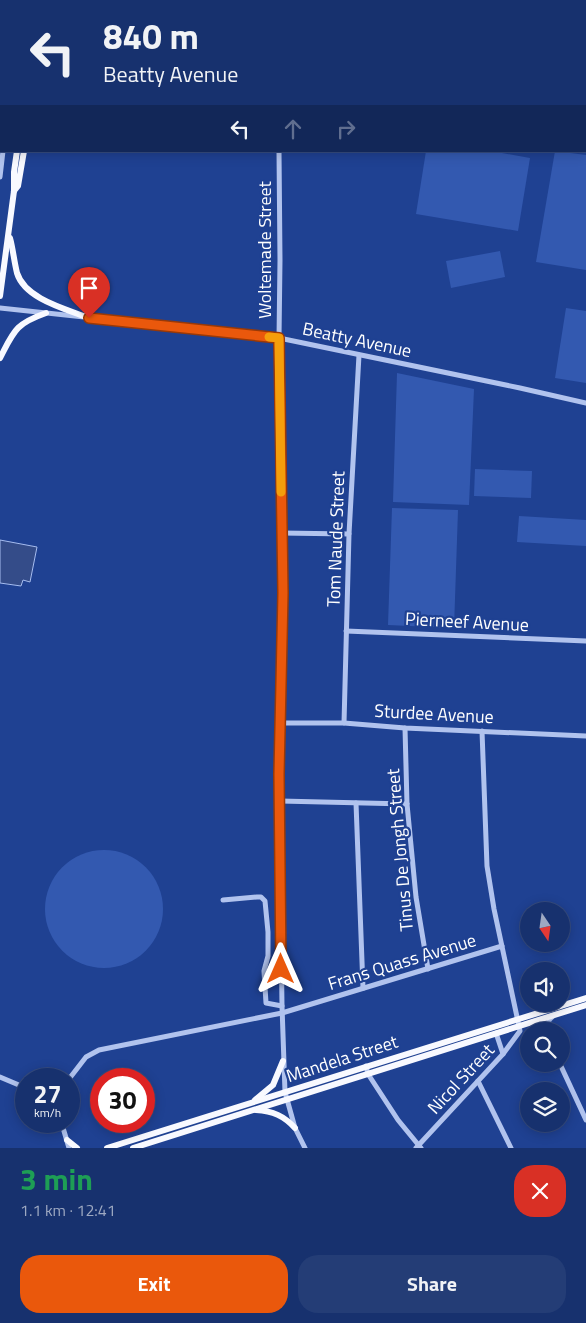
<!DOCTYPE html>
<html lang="en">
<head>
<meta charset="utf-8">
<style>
	body { margin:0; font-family:"Titillium Web",sans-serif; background:#243d76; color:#f1f3f6; height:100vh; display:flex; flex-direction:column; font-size:19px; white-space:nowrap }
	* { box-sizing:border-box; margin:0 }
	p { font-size:16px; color:#9ea9c2 }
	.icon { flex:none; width:28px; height:28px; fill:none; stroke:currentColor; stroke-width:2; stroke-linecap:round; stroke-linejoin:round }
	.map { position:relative; height:1148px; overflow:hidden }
	.drawer { display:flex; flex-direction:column; background:#17316e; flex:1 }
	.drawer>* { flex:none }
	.top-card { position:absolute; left:0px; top:0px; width:586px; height:152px; box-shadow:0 2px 12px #0003,0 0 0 1px #364c81; background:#17316e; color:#f1f3f6; overflow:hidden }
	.needle { width:32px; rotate:167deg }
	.buttons { position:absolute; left:520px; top:902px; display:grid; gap:10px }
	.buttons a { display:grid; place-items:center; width:50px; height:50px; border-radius:50%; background:#17316e; box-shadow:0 2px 12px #0003,0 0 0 1px #364c81; font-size:25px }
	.speed { position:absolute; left:15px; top:1068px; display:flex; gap:10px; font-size:25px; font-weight:700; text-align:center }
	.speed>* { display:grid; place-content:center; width:65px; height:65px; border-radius:50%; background:#17316e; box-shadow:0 2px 12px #0003,0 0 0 1px #364c81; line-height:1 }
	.speed small { font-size:12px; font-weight:400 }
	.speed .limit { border:8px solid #d22; background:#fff; color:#111 }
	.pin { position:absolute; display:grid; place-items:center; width:42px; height:42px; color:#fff; margin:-51px -21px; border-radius:50% 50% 50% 0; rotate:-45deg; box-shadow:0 0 5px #0007 }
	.pin .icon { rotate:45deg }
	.me { position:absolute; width:55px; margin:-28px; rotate:0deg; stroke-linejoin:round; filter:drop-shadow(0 0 4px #0008) }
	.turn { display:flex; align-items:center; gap:18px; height:105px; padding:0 20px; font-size:22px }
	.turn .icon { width:65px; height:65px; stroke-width:2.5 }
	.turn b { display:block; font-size:35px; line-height:42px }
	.lanes { display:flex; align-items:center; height:48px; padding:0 20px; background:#0003; justify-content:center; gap:25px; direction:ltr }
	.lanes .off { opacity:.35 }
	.round { display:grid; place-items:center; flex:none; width:52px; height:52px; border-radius:20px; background:#243d76 }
	.headline { display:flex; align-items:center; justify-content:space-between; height:85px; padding:0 20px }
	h1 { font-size:30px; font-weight:700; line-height:38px; color:#1e9e55 }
	.cta { display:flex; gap:10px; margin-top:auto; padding:10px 20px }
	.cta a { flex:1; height:58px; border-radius:20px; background:#ea580c; color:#fff; font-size:20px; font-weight:700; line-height:58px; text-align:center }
	.cta a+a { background:#243d76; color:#f1f3f6 }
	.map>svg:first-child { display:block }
</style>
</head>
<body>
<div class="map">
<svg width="586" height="1148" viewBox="0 0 586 1148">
	<rect width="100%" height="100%" fill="#1f4192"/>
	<g fill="#3359b0">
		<polygon points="426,151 491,151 530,158 518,231 416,214"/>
		<polygon points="555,151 586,155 586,270 536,262"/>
		<polygon points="500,251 505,277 451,288 446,261"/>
		<polygon points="566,308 586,311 586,383 555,378"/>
		<polygon points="397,373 474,389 469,505 393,502"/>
		<polygon points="475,469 532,471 531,498 474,496"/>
		<polygon points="392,508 458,510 454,628 388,625"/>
		<polygon points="519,516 586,520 586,546 517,542"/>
		<circle cx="104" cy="909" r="59"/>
	</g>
	<polygon fill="#344c89" stroke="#a5bcef" points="0,540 37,547 30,582 23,580 21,586 0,583"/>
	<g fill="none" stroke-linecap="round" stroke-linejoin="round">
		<g stroke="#b1c3ee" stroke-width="5">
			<polyline points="279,0 279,1"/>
			<polyline points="91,1 92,0"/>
			<polyline points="322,1 322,0"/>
			<polyline points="349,1 349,0"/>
			<polyline points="376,1 376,0"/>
			<polyline points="406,1 406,0"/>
			<polyline points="434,1 434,0"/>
			<polyline points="462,1 462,0"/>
			<polyline points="585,46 586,46"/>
			<polyline points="0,132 1,132"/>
			<polyline points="279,151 280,260 279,338 283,593 279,773 282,1006 285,1092 295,1128 305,1148"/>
			<polyline points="0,177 3,151"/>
			<polyline points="0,308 279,338 520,388 586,403"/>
			<polyline points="281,533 349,534"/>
			<polyline points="346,631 586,641"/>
			<polyline points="281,723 344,723 405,728 586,736"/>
			<polyline points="344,723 349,534 359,355"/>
			<polyline points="405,728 407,804 416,897 428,969"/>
			<polyline points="280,801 407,804"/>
			<polyline points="356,803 363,988"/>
			<polyline points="223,900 257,897 261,897 265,901 268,932 268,956 264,971 266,1003 282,1006"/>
			<polyline points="547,1031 549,1020 553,1016"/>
			<polyline points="496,1033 503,1054"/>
			<polyline points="560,1064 586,1120"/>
			<polyline points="366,1066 368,1074 398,1120 421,1148"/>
			<polyline points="0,1077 26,1088"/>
			<polyline points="69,1079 86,1057 99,1050 282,1013 502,946"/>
			<polyline points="478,1081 511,1148"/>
			<polyline points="69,1093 70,1099 69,1105"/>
			<polyline points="61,1121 69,1148"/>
			<polyline points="416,1148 503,1054 520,1031 494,909 487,866 482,731"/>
		</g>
		<g stroke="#f8f9ff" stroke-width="6">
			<polyline points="42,1 42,0"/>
			<polyline points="14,191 18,186 24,151"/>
			<path d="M10,238C13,249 14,261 17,273C25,299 66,309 89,318"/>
			<polyline points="0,296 14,191 14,172 17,151"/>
			<path d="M0,358C14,331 15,324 46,313"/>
			<polyline points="255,1100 273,1085 283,1061"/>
			<path d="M256,1110C273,1111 284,1116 295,1128"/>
			<polyline points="67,1140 77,1148"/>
			<polyline points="107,1148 586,998"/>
			<polyline points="133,1148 586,1005"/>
		</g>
	</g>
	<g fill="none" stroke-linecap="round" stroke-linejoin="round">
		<g stroke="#983908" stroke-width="12">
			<polyline id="route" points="89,318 279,338 283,593 279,774 281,969"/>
		</g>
		<use href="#route" stroke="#ea580c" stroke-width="9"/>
		<polyline stroke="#f59e0b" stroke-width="9" points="269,337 279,338 281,492"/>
	</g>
	<g text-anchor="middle" stroke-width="4.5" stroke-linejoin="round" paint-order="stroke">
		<g font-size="18" fill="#fff" stroke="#1f4192">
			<text transform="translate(265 250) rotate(-90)" y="6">Woltemade Street</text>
			<text transform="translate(357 340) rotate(12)" y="6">Beatty Avenue</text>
			<text transform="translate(336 539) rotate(-88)" y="6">Tom Naude Street</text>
			<text transform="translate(467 622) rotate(3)" y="6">Pierneef Avenue</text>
			<text transform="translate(434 714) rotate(3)" y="6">Sturdee Avenue</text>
			<text transform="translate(400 850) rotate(-95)" y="6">Tinus De Jongh Street</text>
			<text transform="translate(402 962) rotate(-17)" y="6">Frans Quass Avenue</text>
			<text transform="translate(342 1059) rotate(-18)" y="6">Mandela Street</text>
			<text transform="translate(461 1079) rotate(-47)" y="6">Nicol Street</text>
		</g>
	</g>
</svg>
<div class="buttons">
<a><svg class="needle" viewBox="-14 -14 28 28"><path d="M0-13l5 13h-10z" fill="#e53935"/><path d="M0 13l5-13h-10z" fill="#9ea9c2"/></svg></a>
<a><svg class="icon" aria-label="sound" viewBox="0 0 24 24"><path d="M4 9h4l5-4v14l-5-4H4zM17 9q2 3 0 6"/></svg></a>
<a><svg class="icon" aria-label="search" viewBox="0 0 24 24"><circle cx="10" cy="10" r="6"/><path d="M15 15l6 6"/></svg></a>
<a><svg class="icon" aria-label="layers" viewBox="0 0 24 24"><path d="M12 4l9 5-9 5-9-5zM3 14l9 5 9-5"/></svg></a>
</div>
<div class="speed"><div>27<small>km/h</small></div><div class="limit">30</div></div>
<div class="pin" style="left:89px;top:318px;background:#d93025"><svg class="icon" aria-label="arrive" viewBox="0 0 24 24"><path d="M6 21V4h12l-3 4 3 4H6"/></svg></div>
<svg class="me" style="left:281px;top:969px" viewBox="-20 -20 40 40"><path d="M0-17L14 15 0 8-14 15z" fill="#ea580c" stroke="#fff" stroke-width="4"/></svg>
<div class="top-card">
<div class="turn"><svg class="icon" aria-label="left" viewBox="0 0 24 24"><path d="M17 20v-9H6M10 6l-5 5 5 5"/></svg><div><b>840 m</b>Beatty Avenue</div></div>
<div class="lanes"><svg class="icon" aria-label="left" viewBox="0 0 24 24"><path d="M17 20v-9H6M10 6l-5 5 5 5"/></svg><svg class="icon off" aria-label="ahead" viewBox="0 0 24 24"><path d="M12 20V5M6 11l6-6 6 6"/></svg><svg class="icon off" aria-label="right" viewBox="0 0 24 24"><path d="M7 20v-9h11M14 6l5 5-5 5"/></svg></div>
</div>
</div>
<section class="drawer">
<div class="headline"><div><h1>3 min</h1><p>1.1 km · 12:41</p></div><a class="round" style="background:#d93025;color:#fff"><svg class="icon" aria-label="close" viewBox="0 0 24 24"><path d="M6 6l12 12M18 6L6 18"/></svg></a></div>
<div class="cta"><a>Exit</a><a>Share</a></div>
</section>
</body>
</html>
